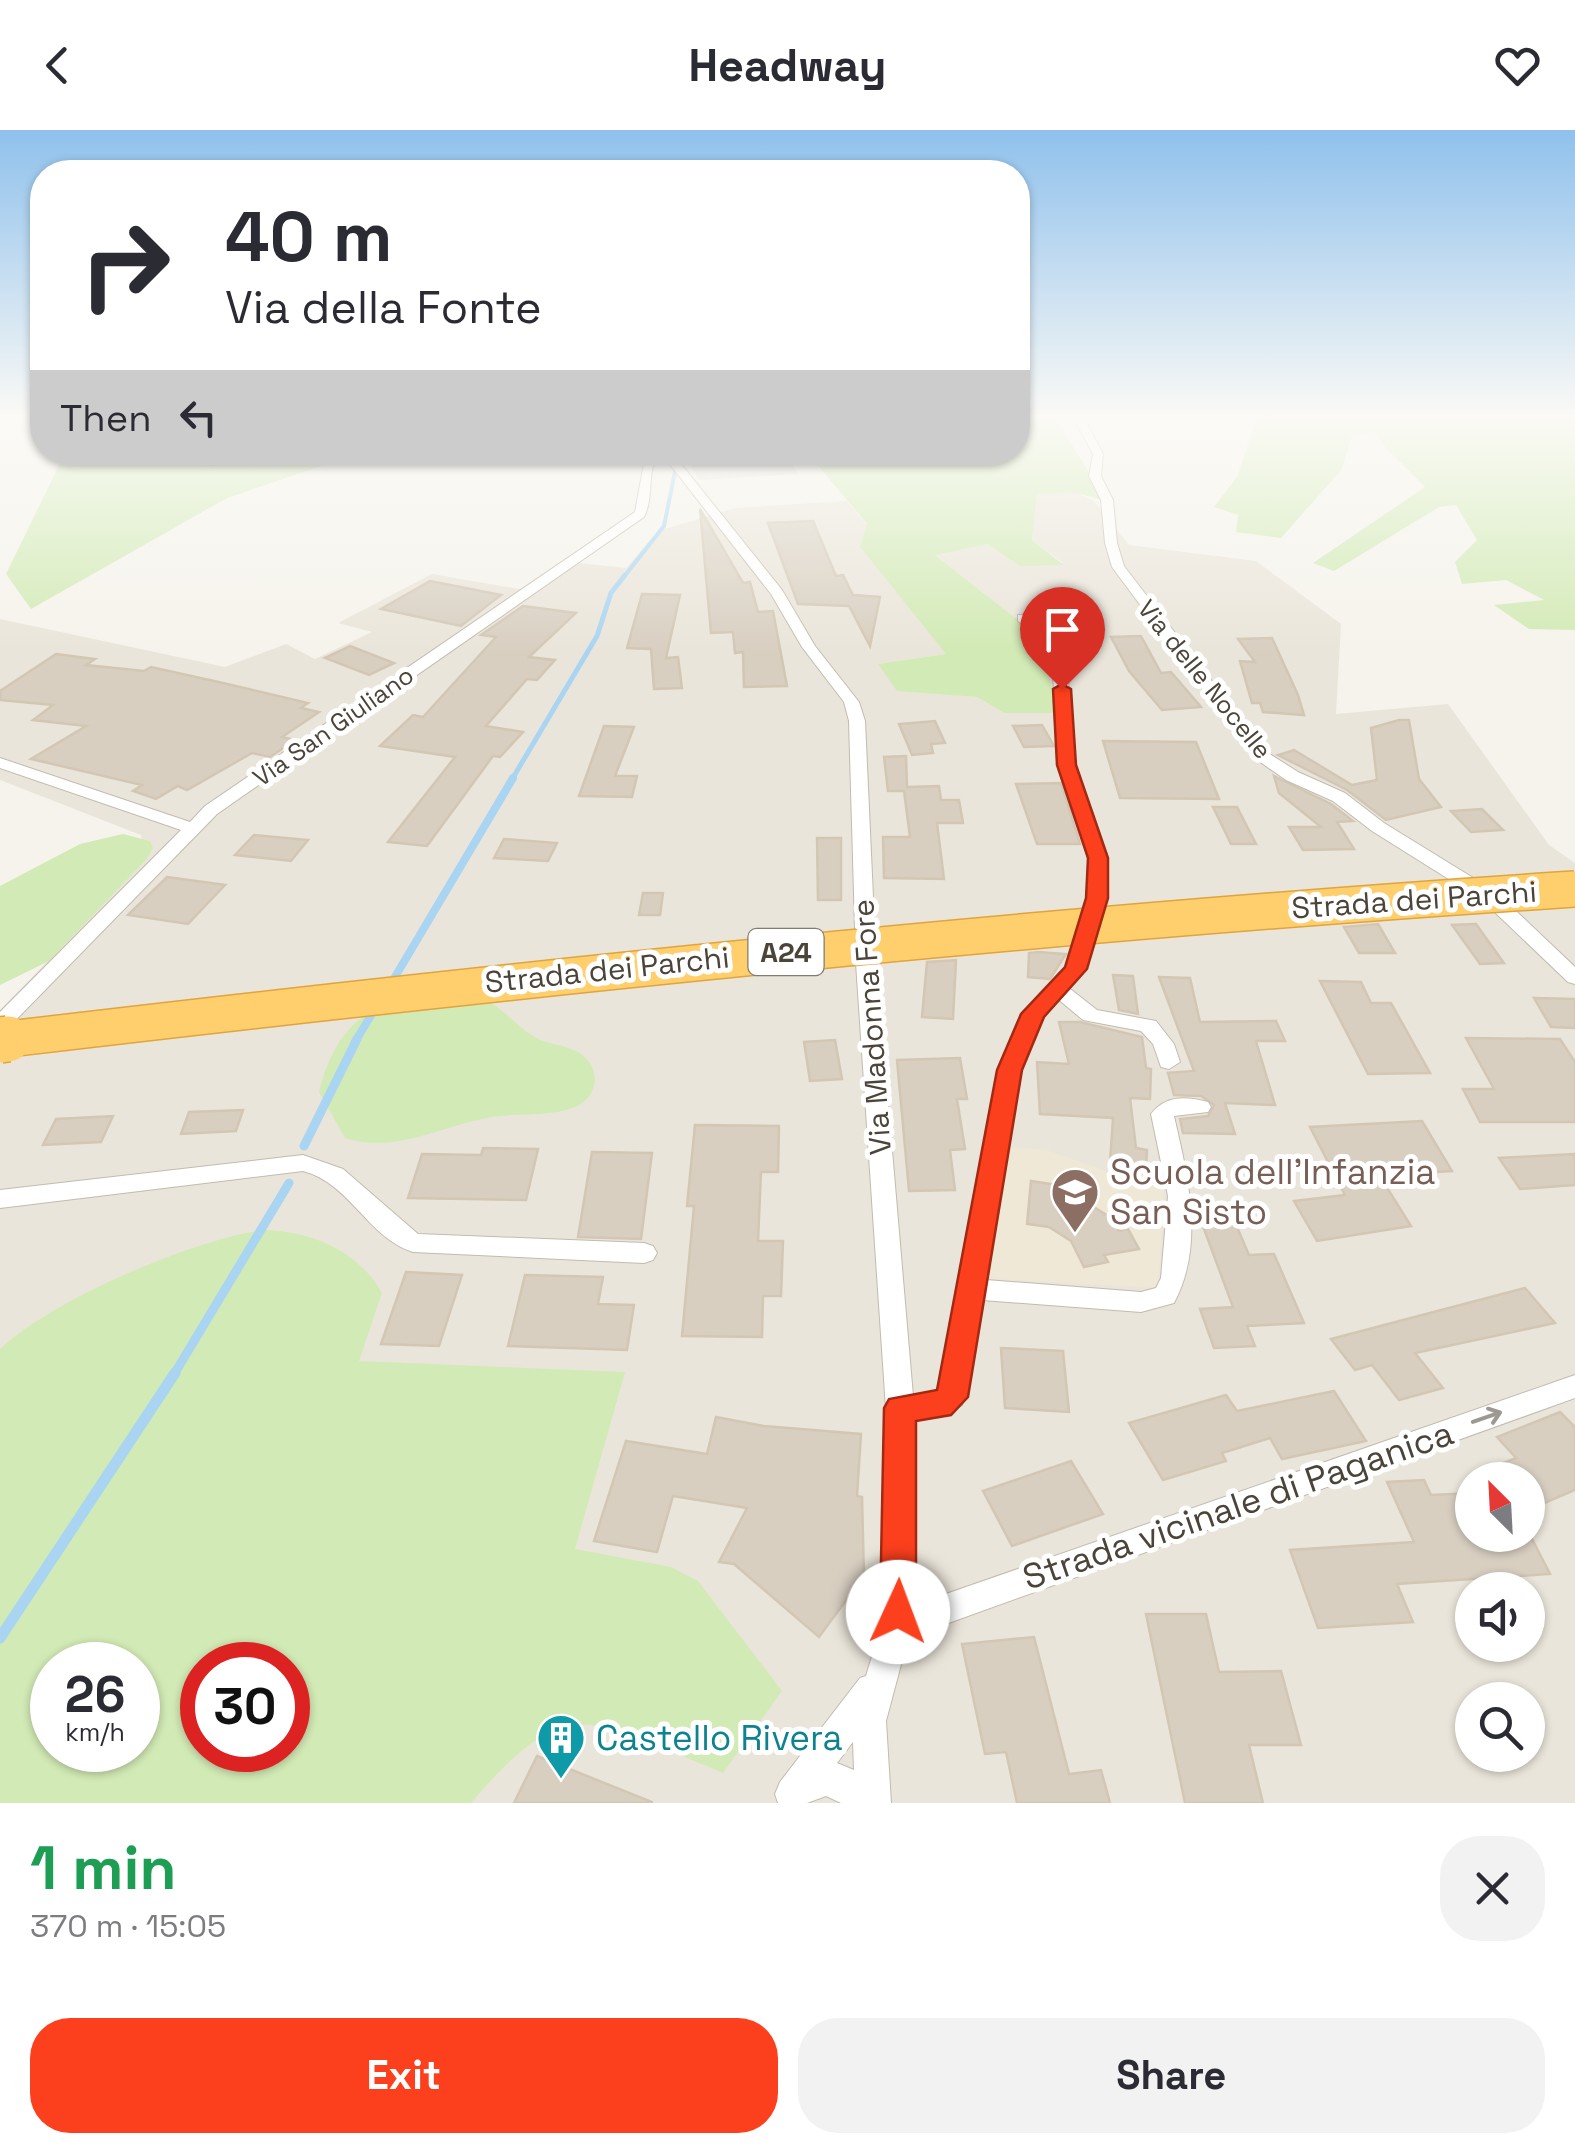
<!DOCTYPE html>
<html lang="en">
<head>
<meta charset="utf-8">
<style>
	body { margin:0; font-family:"Space Grotesk",sans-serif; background:#f2f2f3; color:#2b2b33; height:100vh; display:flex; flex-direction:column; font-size:38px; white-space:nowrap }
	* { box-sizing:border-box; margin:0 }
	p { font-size:32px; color:#7c7c81 }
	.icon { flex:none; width:55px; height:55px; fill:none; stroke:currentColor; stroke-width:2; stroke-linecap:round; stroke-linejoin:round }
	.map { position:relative; height:1673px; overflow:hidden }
	.sheet { display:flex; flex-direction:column; background:#fff; flex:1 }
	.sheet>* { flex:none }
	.hud { position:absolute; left:30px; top:30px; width:1000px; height:305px; border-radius:40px; box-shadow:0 2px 8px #0004; background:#fff; color:#2b2b33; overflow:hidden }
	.needle { width:65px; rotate:336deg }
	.buttons { position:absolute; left:1455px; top:1332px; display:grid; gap:20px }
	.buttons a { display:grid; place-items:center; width:90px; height:90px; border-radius:50%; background:#fff; box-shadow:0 2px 8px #0004; font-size:50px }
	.speed { position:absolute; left:30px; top:1512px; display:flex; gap:20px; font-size:50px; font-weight:700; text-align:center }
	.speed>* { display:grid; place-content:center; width:130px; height:130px; border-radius:50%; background:#fff; box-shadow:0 2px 8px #0004; line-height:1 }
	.speed small { font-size:25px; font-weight:400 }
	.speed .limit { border:15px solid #d22; background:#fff; color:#111 }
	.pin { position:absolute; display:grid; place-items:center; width:85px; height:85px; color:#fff; margin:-102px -42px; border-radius:50% 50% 50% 0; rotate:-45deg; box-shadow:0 0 10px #0007 }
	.pin .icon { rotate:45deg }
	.me { position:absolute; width:110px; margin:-55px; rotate:2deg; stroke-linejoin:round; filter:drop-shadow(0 0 8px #0008) }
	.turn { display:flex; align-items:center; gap:35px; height:210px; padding:0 30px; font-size:45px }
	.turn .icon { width:130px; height:130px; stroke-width:2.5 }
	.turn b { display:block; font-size:70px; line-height:85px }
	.then { display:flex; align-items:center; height:95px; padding:0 30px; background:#0003; gap:20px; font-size:38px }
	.round { display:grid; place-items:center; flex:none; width:105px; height:105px; border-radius:40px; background:#f2f2f3 }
	.headline { display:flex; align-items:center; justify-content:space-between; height:170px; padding:0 30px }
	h1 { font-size:60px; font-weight:700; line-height:75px; color:#1e9e55 }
	.primary-button { display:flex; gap:20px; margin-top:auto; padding:20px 30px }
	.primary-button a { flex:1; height:115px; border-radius:40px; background:#fc3f1d; color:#fff; font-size:40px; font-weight:700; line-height:115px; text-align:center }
	.primary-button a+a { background:#f2f2f3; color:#2b2b33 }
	header { display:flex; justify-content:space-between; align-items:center; height:130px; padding:0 30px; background:#fff; font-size:45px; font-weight:700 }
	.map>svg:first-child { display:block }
</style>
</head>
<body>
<header><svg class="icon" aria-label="back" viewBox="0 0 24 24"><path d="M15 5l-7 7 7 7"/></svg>Headway<svg class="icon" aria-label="heart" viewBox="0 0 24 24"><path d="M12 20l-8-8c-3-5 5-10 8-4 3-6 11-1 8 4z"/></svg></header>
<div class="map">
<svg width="1575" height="1673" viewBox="0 0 1575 1673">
	<rect width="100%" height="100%" fill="#f6f3ec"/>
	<path fill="#eae5da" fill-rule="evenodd" d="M1072,361L1094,371L1129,415L1256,431L1341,494L1336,584L1448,574L1549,715L1575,733V1673H0V880L146,730L141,705L0,650V489L225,537L286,514L315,529L372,502L338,493L432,444L525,460L570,432L626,438L658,401L736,378L847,371L867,395L860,417L947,524L879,534L897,560L977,567L1004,583H1054L1044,510L934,424L987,414L1020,436L1063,433L1032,410L1037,364ZM1472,1350H1528V1405H1472ZM1472,1460H1528V1515H1472ZM52,1535H138V1620H52ZM202,1535H288V1620H202ZM1472,1570H1528V1625H1472Z"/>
	<polygon fill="#efe8d6" points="1007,1017 1046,1020 1164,1061 1158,1158 980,1148"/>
	<g fill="#d2eab5" fill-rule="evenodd">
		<polygon points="1018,288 1055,288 1107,371 1072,362 1037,364 1032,410 1064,435 1020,436 987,414 935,425 1044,510 1055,583 1004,583 977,567 897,561 878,534 946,524 860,417 867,394 811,327 813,322 1018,322"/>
		<polygon points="1257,288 1575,288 1575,500 1529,499 1494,475 1544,470 1506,450 1462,454 1455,432 1477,410 1456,375 1439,377 1334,441 1313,433 1425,357 1385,317 1376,302 1352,305 1342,339 1281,408 1236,402 1238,385 1214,377 1237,347"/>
		<polygon points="65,323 360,323 227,368 31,479 6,444"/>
		<polygon points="123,704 150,711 153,718 146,730 49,831 0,855 0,756 80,714"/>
		<path d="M485,870C504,879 515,895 533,906C547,915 562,914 576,921C600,933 601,963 579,975C555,988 514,982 487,988C439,997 394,1024 345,1008L319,962C326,933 340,901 366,885Z"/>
		<path d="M264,1100C310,1101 358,1120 382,1163L359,1231L625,1242L575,1419L671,1437L698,1451L782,1561L723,1643C596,1592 571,1555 471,1673H0V1219C52,1170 193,1109 264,1100ZM138,1535V1620H52V1535ZM288,1535V1620H202V1535Z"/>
	</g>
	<polygon fill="#e5e3e0" points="787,323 798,344 699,350 686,327"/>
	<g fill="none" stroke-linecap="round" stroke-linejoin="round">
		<polyline stroke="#a9d4f2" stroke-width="4" points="623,448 664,396 676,337"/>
		<polyline stroke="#a9d4f2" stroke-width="5" points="511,651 597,506 611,463 625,445"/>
		<g stroke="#a9d4f2" stroke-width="8">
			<polyline points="392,852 513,648"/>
			<polyline points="355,912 376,877"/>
		</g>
		<g stroke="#a9d4f2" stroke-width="9">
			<polyline points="304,1016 357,909"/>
			<polyline points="173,1246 289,1053"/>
		</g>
		<polyline stroke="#a9d4f2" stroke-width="11" points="0,1508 175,1243"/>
	</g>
	<g fill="#d8cfc1" stroke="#d3c7b4" stroke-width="2.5">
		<polygon points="700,379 743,453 750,452 758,482 773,481 787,556 744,557 743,522 735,523 733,502 711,503"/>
		<polygon points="813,391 836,446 843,445 853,465 880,467 870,516 849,476 798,474 768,393"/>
		<polygon points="430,451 501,465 461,496 381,479"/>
		<polygon points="642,464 680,465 666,528 678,527 682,558 654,559 651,519 627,518"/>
		<polygon points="523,476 576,483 529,527 555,530 537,550 527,549 486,596 523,602 500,627 493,626 427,716 388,712 455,627 380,616 413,585 423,587 496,507 481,505"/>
		<polygon points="1141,506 1161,543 1171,542 1201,577 1162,580 1129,541 1111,507"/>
		<polygon points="1272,508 1298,565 1304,585 1263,582 1260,573 1252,573 1240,531 1255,532 1238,509"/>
		<polygon points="350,516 394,533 369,545 325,528"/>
		<polygon points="56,524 95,529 86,535 144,541 151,537 223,553 308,573 301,578 319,582 282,607 295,610 270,627 252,623 187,660 178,656 156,669 133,661 142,655 31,629 86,596 33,590 53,575 0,570 0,561"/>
		<polygon points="1399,590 1409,590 1419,649 1441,677 1386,690 1347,660 1278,625 1294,620 1352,655 1377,650 1371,598"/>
		<polygon points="935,591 945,613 931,614 933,623 912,625 899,594"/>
		<polygon points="1042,595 1054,616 1024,617 1013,596"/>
		<polygon points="604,596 634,597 615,646 637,646 632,667 579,666"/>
		<polygon points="1103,611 1196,612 1219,669 1120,668"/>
		<polygon points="906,626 907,657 939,656 941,670 959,670 963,693 937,693 944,749 884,748 883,707 910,707 904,661 888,661 884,627"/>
		<polygon points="1274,646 1331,674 1353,691 1337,692 1354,719 1303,720 1289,697 1321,697 1279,663"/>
		<polygon points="1061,653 1080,714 1037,714 1016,654"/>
		<polygon points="1213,677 1237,677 1256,714 1231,714"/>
		<polygon points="1482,679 1503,700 1471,702 1451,681"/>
		<polygon points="254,705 308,710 291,731 235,725"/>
		<polygon points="817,708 841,708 841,770 818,770"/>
		<polygon points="504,709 557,713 548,731 494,728"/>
		<polygon points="167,747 225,755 188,794 128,785"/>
		<polygon points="643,763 663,763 660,785 639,785"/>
		<polygon points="1378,794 1395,823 1359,823 1344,797"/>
		<polygon points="1476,794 1504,833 1480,834 1452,795"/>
		<polygon points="1038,822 1066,824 1050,849 1028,847 1029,823"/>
		<polygon points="956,830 953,889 922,887 927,832"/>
		<polygon points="1113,845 1133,846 1138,884 1119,880"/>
		<polygon points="1159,847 1190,848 1200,892 1276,891 1285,911 1256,911 1275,975 1225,973 1235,1004 1183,1003 1180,989 1208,986 1214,975 1201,966 1174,965 1168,943 1194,941"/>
		<polygon points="1320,851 1361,852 1371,873 1391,873 1430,943 1368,944"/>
		<polygon points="1534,868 1575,869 1575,898 1551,897"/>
		<polygon points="1059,892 1080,892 1142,907 1146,938 1151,939 1150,969 1130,968 1136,1018 1147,1020 1146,1039 1110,1033 1113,988 1040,984 1037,932 1069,934"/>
		<polygon points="1466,908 1560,909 1575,932 1575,992 1480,992 1463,959 1494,959"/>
		<polygon points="835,910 842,949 810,951 804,912"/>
		<polygon points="960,928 967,969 957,969 965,1019 950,1020 955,1060 909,1061 897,930"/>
		<polygon points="243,980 236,1001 181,1004 189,982"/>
		<polygon points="113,986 101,1012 43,1015 56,989"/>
		<polygon points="1422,991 1452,1041 1379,1045 1411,1096 1317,1111 1294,1071 1345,1065 1310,997"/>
		<polygon points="695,995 779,996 778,1042 761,1042 758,1111 783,1111 781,1166 763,1166 762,1207 682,1206 694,1076 687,1076"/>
		<polygon points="483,1018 538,1019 526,1070 408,1068 422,1024 481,1025"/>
		<polygon points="592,1022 652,1023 641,1109 578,1107"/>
		<polygon points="1575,1024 1575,1055 1520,1059 1499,1028"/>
		<polygon points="1031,1051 1058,1055 1058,1062 1073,1064 1113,1089 1119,1101 1128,1099 1139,1119 1104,1125 1108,1132 1084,1137 1071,1111 1049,1097 1027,1094"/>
		<polygon points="1234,1090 1249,1125 1274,1124 1304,1193 1247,1196 1255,1216 1214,1218 1200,1179 1233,1177 1201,1091"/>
		<polygon points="406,1142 462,1145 439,1216 381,1214"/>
		<polygon points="525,1145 603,1147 598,1174 634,1175 627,1220 508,1216"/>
		<polygon points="1525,1158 1555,1193 1415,1223 1443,1258 1399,1270 1372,1235 1355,1240 1331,1209"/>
		<polygon points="1001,1218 1063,1221 1069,1282 1005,1278"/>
		<polygon points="1334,1261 1366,1311 1282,1329 1270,1308 1222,1323 1226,1331 1163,1350 1129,1293 1226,1265 1237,1281"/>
		<polygon points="1560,1282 1575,1297 1575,1360 1528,1380 1528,1350 1507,1350 1501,1344 1501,1334 1516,1328 1497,1307"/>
		<polygon points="716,1287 764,1296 861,1304 857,1366 862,1367 864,1446 819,1507 734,1434 719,1432 747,1378 673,1366 657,1422 594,1411 626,1311 707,1324"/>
		<polygon points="1071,1331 1103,1384 1012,1416 983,1361"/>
		<polygon points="1424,1350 1431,1365 1472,1363 1472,1405 1530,1405 1550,1444 1397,1454 1413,1492 1318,1498 1290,1420 1414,1412 1387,1352"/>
		<polygon points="1146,1484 1206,1484 1219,1542 1281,1541 1301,1615 1249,1615 1263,1673 1185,1673"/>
		<polygon points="1034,1507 1069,1644 1101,1640 1110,1673 1017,1673 1006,1622 985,1624 962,1514"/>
		<polygon points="537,1626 652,1672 652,1673 514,1673"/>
	</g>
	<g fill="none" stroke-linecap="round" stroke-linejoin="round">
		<g stroke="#c2bbae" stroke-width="2">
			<g id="minor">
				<polygon points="1074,288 1084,288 1103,324 1101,346 1113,370 1117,413 1124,436 1265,621 1298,642 1345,663 1384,693 1496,762 1575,837 1575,854 1568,852 1482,770 1372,701 1333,671 1286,650 1253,627 1112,437 1105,413 1101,370 1089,346 1093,324"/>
				<path d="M198,322H210L205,328C220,330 235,322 250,322L213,335L193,332Z"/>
				<path d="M633,322H649L656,327C647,346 654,367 644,387L217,684L7,899L0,901V882L181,700L0,638V628L190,692L205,676L635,382L645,328Z"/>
				<path d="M665,324H673L782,460L815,516L859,572L865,591L876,833L913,1266L939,1261L999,940L1023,884L1066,837L1088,767L1089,728L1059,635L1051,516L1018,491V485H1028L1065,514L1075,635L1107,728L1106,767L1085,839L1069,858L1097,880L1156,891L1174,914L1180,932L1169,939L1161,937L1153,914L1141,901L1083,890L1058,869L1042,886L1021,940L986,1150L1141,1162L1156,1158L1161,1148L1168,1066L1151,984C1165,965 1186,966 1208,972L1211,977L1208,982L1174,986C1188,1047 1205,1115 1174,1173L1141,1182L982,1170L962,1275L940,1287L914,1289L915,1467L943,1465L1575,1245V1268L943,1495L911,1497L886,1591L891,1673H841L826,1666L807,1673H778L775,1664L780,1652L860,1548L866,1546L877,1510L884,1461L886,1279L856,833L849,591L844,572L802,517L771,464L665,328ZM853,1612L854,1640L837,1633Z"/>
				<path d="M303,1025L343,1039L418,1104L644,1113L653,1116L657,1123L653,1130L644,1133L413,1122C368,1108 350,1053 303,1041L0,1078V1060Z"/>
			</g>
		</g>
		<use href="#minor" fill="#fff" fill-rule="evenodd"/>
		<g stroke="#e0a43c" stroke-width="38" stroke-linecap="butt">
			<path id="motorway-bridge-far1" d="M0,910C524,848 1048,793 1575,759"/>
		</g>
		<g stroke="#e0a43c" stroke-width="48" stroke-linecap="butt">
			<polyline id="motorway-bridge" points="0,910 8,909"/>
		</g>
		<use href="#motorway-bridge-far1" stroke="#ffcf6e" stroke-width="35"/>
		<use href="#motorway-bridge" stroke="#ffcf6e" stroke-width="45"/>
	</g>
	<defs><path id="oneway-shaft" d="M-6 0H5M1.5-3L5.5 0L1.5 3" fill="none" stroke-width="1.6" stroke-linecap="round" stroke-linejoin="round" transform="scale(2.5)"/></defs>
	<use stroke="#9c9892" href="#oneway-shaft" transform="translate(1487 1287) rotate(-19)"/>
	<linearGradient id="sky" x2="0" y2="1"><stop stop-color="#8fc1ec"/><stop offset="0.55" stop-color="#fbfaf6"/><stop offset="1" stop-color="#fbfaf6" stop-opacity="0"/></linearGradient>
	<rect width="1575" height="522" fill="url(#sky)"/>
	<polygon fill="#fc3f1d" stroke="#a42913" stroke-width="2.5" points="1062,554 1071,559 1076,635 1108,728 1108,768 1087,839 1044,887 1022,940 968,1267 951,1285 916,1291 916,1482 911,1495 898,1500 885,1495 880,1482 884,1278 889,1269 937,1260 997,940 1021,884 1065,837 1086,768 1088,728 1057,635 1053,559"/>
	<defs>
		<g id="school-pin" transform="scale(2.5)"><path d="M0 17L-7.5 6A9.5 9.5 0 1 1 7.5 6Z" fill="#8d6e63" stroke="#fff"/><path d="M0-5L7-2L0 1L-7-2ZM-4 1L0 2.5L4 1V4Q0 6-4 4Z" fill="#fff"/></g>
		<g id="building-pin" transform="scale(2.5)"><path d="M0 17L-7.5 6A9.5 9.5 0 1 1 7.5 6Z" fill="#0f9aa8" stroke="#fff"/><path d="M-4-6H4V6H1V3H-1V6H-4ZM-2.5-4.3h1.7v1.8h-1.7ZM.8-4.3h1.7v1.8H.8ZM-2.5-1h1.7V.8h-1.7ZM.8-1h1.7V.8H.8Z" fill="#fff"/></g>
	</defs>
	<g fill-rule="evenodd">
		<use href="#school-pin" x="1075" y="1062"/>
		<use href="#building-pin" x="561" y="1608"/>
	</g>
	<g text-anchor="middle" stroke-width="10" stroke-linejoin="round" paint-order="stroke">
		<g font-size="25" fill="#4b4439" stroke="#fff">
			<text transform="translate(1205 549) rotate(51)" y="9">Via delle Nocelle</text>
			<text transform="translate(333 596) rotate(-35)" y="9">Via San Giuliano</text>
		</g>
		<rect fill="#fff" stroke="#817c74" stroke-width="2.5" x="748.5" y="799" width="75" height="46" rx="8"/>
		<g font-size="28" font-weight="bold" fill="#4b4439">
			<text x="786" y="832">A24</text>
		</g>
		<g font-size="30" fill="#4b4439" stroke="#fff">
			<text transform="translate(1414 770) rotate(-4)" y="10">Strada dei Parchi</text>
			<text transform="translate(607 840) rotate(-6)" y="10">Strada dei Parchi</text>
			<text transform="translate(872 897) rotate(-94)" y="10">Via Madonna Fore</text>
		</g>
		<g font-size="35" fill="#785e54" stroke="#fff" text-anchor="start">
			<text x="1110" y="1054">Scuola dell'Infanzia<tspan x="1110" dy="40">San Sisto</tspan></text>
		</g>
		<g font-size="35" fill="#4b4439" stroke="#fff">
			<text transform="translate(1238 1375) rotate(-19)" y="12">Strada vicinale di Paganica</text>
		</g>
		<g font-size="35" fill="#0d838f" stroke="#fff" text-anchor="start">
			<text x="596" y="1620">Castello Rivera</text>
		</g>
	</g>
</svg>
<div class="buttons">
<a><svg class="needle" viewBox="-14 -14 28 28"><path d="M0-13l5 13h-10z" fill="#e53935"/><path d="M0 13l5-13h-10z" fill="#7c7c81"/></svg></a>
<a><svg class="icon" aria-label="sound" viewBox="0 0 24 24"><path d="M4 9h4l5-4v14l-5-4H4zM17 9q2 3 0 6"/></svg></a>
<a><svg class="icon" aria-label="search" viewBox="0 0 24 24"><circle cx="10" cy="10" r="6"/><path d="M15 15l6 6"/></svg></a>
</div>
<div class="speed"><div>26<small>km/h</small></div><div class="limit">30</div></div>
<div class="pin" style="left:1062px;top:559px;background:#d93025"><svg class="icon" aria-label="arrive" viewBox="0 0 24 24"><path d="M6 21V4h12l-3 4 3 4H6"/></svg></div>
<svg class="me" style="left:898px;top:1482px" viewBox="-20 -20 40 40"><circle r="19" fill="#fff"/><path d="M0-13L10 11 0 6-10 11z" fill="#fc3f1d"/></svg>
<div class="hud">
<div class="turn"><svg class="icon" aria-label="right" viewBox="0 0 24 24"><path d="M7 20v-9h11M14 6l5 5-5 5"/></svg><div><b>40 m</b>Via della Fonte</div></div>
<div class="then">Then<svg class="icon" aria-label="left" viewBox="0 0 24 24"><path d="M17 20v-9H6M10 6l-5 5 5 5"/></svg></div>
</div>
</div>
<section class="sheet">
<div class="headline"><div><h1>1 min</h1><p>370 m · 15:05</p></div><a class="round"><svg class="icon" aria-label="close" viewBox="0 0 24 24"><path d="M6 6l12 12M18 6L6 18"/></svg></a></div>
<div class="primary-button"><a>Exit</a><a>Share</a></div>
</section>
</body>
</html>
